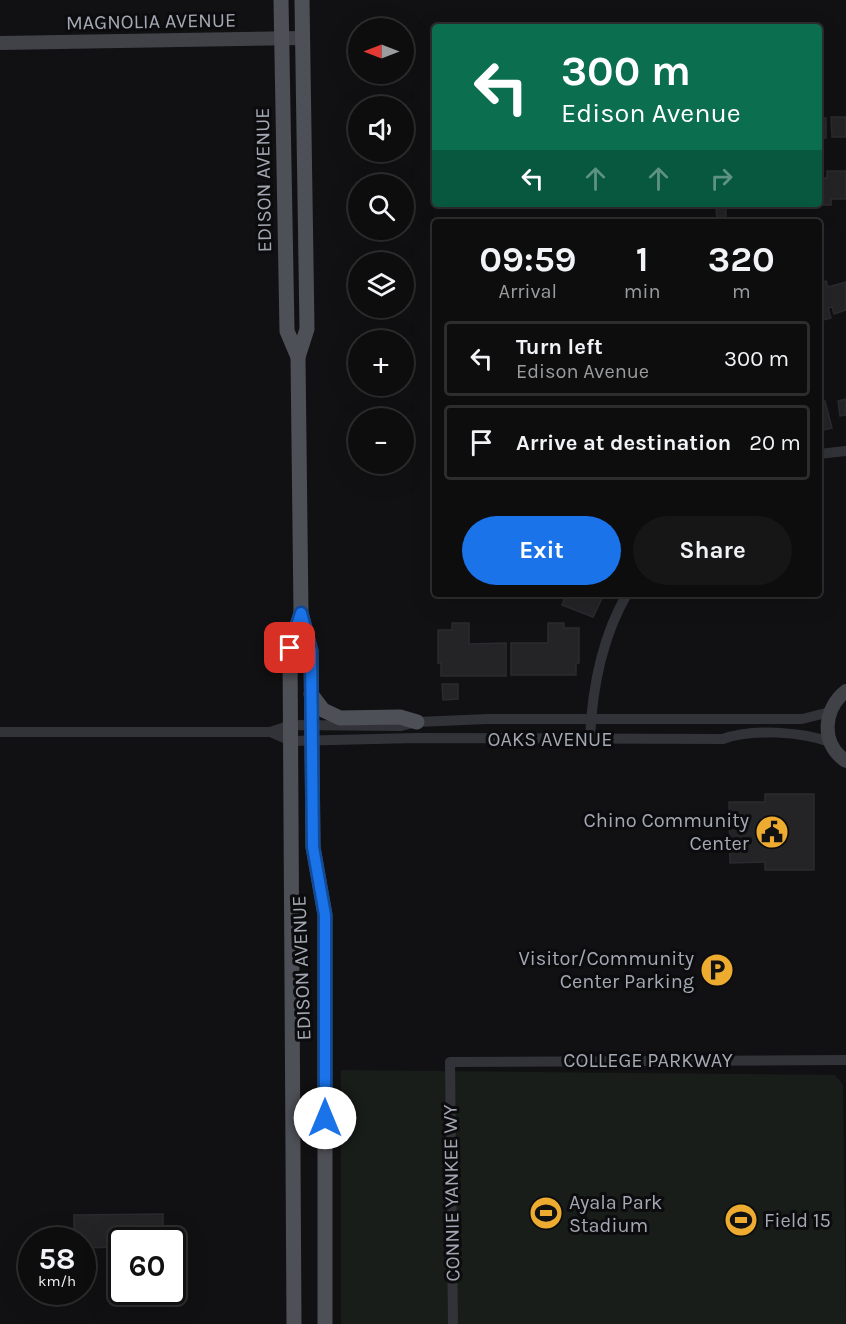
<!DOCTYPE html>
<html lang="en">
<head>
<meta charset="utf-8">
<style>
	body { margin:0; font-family:Karla,sans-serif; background:#161617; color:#f1f3f6; height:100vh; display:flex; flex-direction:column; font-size:22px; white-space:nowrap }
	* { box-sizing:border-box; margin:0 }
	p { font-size:20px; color:#9a9c9e }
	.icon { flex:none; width:33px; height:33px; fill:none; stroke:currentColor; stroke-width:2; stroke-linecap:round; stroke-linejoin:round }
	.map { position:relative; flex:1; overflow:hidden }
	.drawer { position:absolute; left:432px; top:219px; width:390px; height:378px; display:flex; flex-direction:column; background:#0d0d0e; border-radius:6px; box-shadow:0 6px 24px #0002,0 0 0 2px #2d2d2e }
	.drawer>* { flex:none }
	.banner { position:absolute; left:432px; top:24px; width:390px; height:183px; border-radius:6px; box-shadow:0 6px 24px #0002,0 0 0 2px #2d2d2e; background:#0b6e4f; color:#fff; overflow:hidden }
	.needle { width:39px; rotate:270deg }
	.controls { position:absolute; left:348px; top:18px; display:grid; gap:12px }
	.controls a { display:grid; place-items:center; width:66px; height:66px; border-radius:50%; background:#0d0d0e; box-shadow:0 6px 24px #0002,0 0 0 2px #2d2d2e; font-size:30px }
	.speed { position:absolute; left:18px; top:1227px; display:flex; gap:12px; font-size:30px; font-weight:700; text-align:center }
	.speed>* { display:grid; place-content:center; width:78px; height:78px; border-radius:50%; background:#0d0d0e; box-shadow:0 6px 24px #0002,0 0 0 2px #2d2d2e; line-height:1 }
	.speed small { font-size:15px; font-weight:400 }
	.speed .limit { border:3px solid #111; border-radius:9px; background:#fff; color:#111 }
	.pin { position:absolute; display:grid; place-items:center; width:51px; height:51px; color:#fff; margin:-26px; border-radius:12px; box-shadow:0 3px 9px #0006 }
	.me { position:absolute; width:66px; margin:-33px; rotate:0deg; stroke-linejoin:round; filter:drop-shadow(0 0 4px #0008) }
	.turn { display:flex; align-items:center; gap:21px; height:126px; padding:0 30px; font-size:27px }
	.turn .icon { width:78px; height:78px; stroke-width:2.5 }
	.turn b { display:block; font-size:42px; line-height:51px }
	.lanes { display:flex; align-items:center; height:57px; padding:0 30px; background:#0003; justify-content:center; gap:30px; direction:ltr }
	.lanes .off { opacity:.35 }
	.eta { display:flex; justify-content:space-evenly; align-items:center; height:102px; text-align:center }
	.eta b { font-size:36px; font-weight:700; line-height:42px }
	.action { display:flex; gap:12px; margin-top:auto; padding:12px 30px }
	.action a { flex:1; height:69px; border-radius:36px; background:#1a73e8; color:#fff; font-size:24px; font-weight:700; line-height:69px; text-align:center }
	.action a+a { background:#161617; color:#f1f3f6 }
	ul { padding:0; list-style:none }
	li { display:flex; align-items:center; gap:18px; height:75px; margin:0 12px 9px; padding:0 18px; border:3px solid #2d2d2e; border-radius:6px }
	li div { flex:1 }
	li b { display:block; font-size:22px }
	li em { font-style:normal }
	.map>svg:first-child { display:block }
</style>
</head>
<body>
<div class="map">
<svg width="846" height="1324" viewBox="0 0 846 1324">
	<rect width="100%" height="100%" fill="#111113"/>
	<polygon fill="#181d19" points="341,1070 835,1075 843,1085 846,1324 341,1324"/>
	<g fill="#242427" stroke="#2b2b2f" stroke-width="1.5">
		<polygon points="831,117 846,117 846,137 832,137"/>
		<rect x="819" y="118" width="7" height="20"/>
		<polygon points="823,170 823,178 827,178 827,171 846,171 846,199 831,199 831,205 822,205 819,201 819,171"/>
		<polygon points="716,208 726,208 726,222 717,222"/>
		<polygon points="826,281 828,287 846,282 846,310 834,314 832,307 828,308 831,318 819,321 819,283"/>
		<polygon points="821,395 822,402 825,401 832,428 819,431"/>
		<polygon points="846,399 846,415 840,416 838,401"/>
		<polygon points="566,594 604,594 593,617 562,605"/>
		<polygon points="452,623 469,623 469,644 506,643 506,676 441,676 441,663 438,663 438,630 452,630"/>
		<polygon points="548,623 564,623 564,628 579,628 579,663 576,663 576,675 511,675 511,643 548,643"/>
		<polygon points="442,684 458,684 458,699 443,700"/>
		<polygon points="765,794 814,794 814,870 765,870 765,862 730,863 729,802 765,802"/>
		<polygon points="163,1214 163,1240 122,1240 122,1247 82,1248 82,1240 74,1240 74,1215"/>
	</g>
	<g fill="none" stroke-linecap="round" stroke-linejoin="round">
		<g stroke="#323338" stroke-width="10">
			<polyline points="819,454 846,451"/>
			<polyline points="0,732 270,732 291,725 401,726 417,722 488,719 802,719 830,712"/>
			<path d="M270,732L291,741L417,738L723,739C751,728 802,732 830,742"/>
			<path d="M590,739C592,688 601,639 627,594"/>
			<polyline points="453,1324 450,1062 846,1060"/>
		</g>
		<g stroke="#404248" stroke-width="14">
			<polyline points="0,43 302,38"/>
			<path d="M846,691C823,709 820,744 846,761"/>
		</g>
		<g stroke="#4e5057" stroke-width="15">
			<polyline points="281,0 287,331 298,357"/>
			<polyline points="302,0 307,329 298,357 301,613 311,651 313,847 325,915 325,1324"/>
			<polyline points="311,694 323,710 340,718 400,717 417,722"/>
			<polyline points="294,1324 290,648 301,613"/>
		</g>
	</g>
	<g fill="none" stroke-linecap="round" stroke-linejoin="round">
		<g stroke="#114b97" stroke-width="15">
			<polyline id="route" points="290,648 301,613 311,651 313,847 325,915 325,1118"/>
		</g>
		<use href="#route" stroke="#1a73e8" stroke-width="10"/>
	</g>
	<defs>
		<g id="civic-disc" transform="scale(1.725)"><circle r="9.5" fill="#edab2f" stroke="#0c0c0e"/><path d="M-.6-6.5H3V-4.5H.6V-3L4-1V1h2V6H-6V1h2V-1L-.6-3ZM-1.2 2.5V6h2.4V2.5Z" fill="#111"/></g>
		<g id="parking-disc" transform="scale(1.725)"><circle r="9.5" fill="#edab2f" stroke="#0c0c0e"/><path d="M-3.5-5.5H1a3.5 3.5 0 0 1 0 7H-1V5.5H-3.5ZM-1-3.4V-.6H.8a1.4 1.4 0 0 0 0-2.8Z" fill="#111"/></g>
		<g id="stadium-disc" transform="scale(1.725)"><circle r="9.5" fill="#edab2f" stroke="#0c0c0e"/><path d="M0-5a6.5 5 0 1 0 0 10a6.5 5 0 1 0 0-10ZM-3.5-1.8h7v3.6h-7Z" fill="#111"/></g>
	</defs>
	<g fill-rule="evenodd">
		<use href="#civic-disc" x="772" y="832"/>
		<use href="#parking-disc" x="717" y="970"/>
		<use href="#stadium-disc" x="546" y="1213"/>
		<use href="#stadium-disc" x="741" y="1220"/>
	</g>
	<g text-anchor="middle" stroke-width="6" stroke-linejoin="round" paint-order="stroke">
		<g font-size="20" fill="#a3a8b3" stroke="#0c0c0e">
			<text transform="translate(151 21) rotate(-1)" y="7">MAGNOLIA AVENUE</text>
			<text transform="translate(263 180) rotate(-91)" y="7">EDISON AVENUE</text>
			<text x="550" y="746">OAKS AVENUE</text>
			<text transform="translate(301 968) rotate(-92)" y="7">EDISON AVENUE</text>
			<text x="648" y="1067">COLLEGE PARKWAY</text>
			<text transform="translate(451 1193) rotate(-91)" y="7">CONNIE YANKEE WY</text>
		</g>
		<g font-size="20" fill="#a3a8b3" stroke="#0c0c0e" text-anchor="end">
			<text x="749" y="827">Chino Community<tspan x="749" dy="23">Center</tspan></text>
			<text x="694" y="965">Visitor/Community<tspan x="694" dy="23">Center Parking</tspan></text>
			<text x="569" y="1209" text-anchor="start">Ayala Park<tspan x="569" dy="23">Stadium</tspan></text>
			<text x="764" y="1227" text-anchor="start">Field 15</text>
		</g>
	</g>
</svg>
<div class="controls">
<a><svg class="needle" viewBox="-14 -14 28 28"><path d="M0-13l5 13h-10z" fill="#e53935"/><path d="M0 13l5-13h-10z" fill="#9a9c9e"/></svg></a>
<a><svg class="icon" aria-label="sound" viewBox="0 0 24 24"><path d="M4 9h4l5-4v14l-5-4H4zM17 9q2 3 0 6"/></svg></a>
<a><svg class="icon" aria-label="search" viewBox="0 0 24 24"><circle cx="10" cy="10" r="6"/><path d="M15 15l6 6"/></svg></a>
<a><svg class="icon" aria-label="layers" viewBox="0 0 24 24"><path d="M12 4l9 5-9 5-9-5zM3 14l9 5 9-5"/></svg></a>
<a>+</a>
<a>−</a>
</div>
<div class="speed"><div>58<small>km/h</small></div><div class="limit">60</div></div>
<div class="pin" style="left:290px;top:648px;background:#d93025"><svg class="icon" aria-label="arrive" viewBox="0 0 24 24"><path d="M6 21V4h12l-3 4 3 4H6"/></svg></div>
<svg class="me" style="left:325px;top:1118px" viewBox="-20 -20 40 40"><circle r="19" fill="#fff"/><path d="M0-13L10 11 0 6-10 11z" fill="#1a73e8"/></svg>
<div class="banner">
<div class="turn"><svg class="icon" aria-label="left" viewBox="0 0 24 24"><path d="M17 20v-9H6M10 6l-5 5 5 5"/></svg><div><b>300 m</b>Edison Avenue</div></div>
<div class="lanes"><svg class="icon" aria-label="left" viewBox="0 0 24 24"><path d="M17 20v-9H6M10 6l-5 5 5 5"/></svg><svg class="icon off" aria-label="ahead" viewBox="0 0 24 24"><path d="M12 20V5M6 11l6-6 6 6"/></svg><svg class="icon off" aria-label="ahead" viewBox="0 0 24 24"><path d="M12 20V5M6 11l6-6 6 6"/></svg><svg class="icon off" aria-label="right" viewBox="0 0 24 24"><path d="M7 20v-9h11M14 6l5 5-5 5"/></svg></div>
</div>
<section class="drawer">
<div class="eta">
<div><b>09:59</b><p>Arrival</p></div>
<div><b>1</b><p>min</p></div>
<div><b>320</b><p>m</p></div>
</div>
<ul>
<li><svg class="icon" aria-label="left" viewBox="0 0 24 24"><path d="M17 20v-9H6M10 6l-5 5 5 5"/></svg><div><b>Turn left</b><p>Edison Avenue</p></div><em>300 m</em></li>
<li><svg class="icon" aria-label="arrive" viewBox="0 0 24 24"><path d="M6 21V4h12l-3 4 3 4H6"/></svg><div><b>Arrive at destination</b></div><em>20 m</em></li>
</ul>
<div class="action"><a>Exit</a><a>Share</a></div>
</section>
</div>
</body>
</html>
